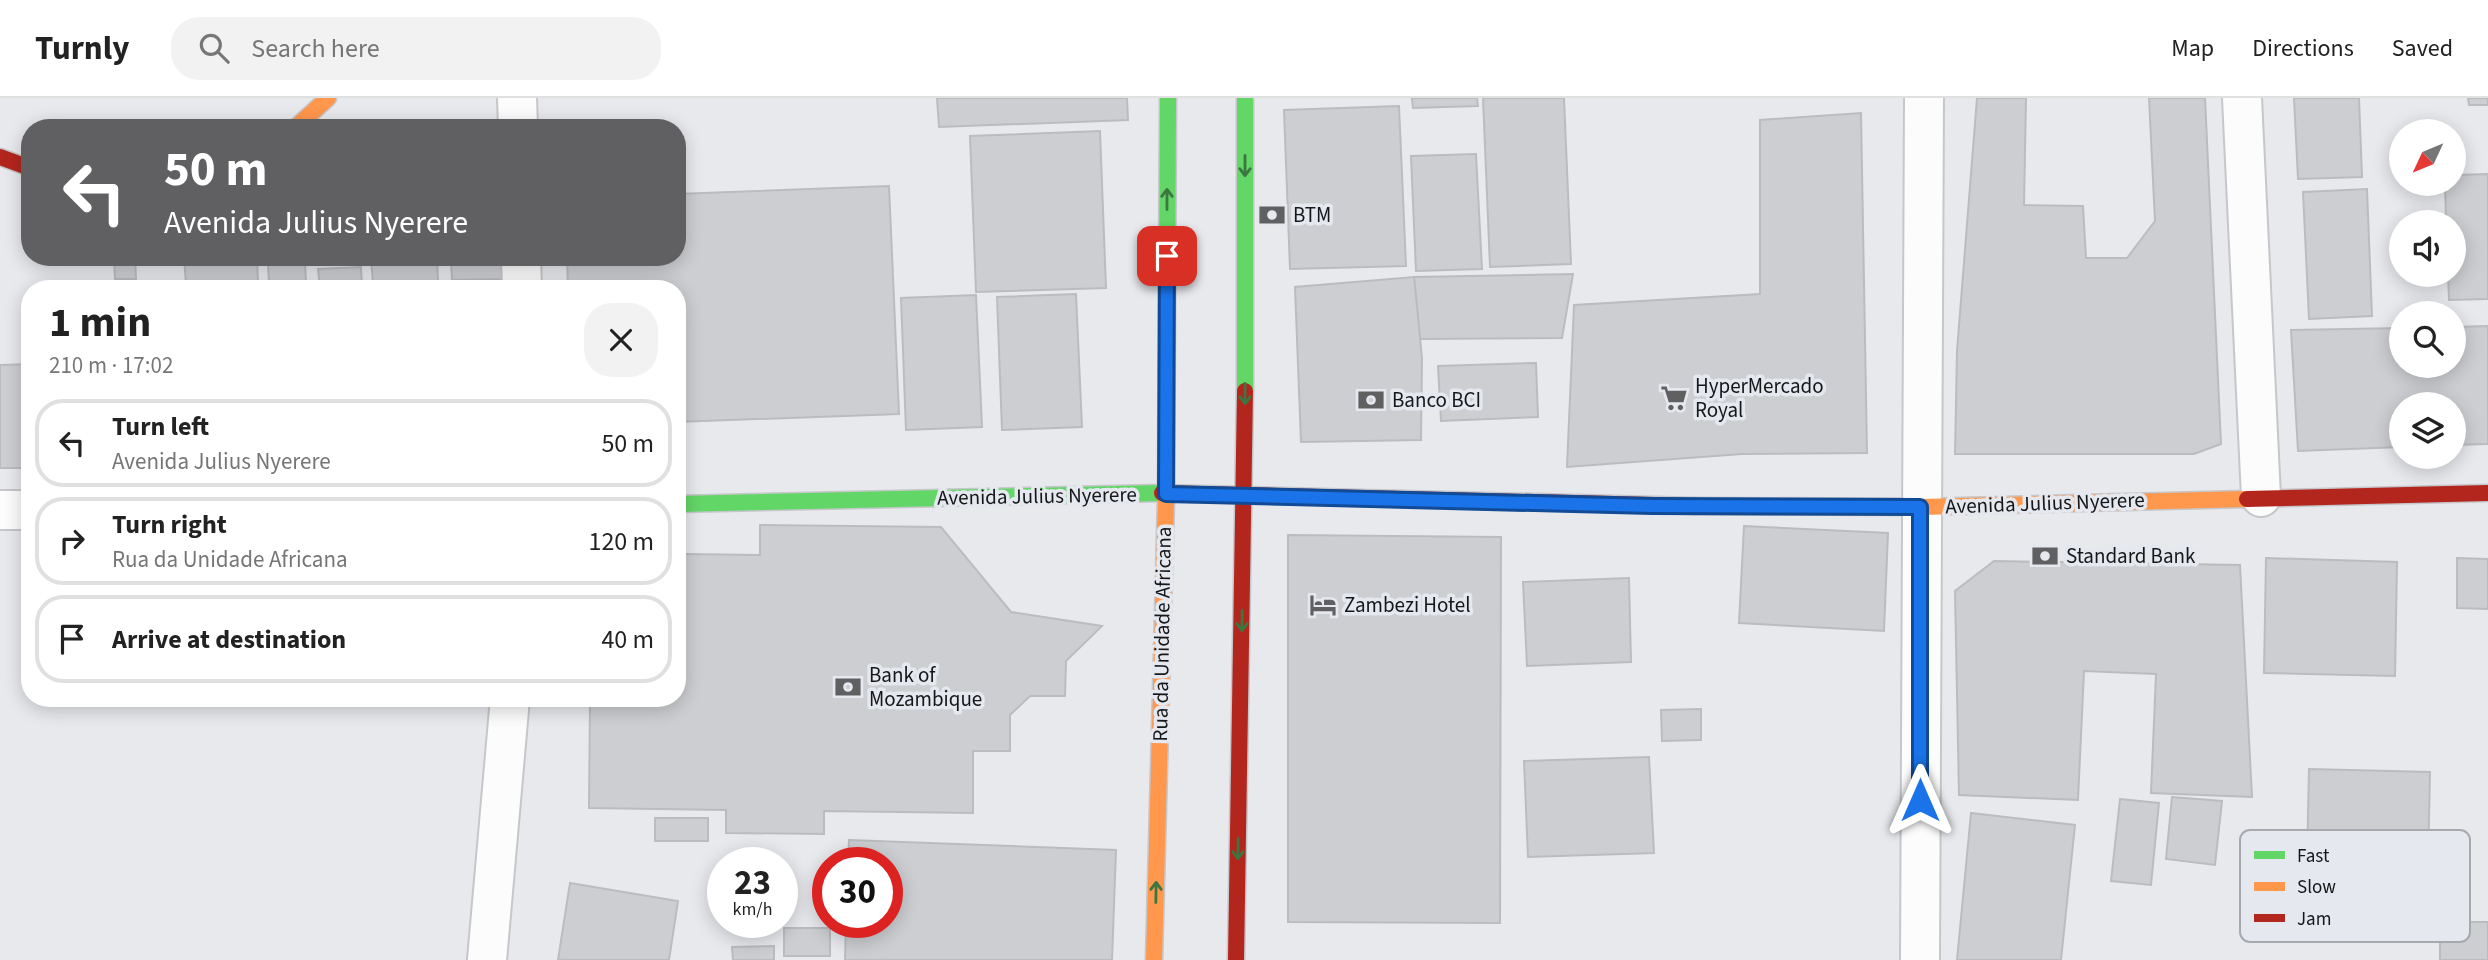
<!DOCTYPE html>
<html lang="en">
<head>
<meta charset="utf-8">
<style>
	body { margin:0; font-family:"Source Sans 3",sans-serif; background:#f2f2f2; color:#222; height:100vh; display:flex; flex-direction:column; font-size:26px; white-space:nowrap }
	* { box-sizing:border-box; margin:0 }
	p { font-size:23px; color:#767676 }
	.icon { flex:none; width:38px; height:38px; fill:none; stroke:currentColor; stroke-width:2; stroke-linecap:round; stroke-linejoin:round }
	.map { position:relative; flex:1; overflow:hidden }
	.sheet { position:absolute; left:21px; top:182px; width:665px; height:427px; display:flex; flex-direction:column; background:#fff; border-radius:28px; box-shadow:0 4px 18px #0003 }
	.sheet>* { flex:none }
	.banner { position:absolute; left:21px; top:21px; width:665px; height:147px; border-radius:28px; box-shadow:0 4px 18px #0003; background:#606063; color:#fff; overflow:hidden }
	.needle { width:46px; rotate:226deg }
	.tools { position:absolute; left:2389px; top:21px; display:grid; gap:14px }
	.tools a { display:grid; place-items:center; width:77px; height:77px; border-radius:50%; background:#fff; box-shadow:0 4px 18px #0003; font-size:35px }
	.speed { position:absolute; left:707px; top:749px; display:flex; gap:14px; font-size:35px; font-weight:700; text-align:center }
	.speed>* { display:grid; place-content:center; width:91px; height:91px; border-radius:50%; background:#fff; box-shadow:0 4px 18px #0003; line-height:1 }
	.speed small { font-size:18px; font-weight:400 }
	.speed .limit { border:10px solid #d22; background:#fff; color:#111 }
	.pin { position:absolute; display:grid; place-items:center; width:60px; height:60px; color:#fff; margin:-30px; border-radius:14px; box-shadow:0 4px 10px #0006 }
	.me { position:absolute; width:77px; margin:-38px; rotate:0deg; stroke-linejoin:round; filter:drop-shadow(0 0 5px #0008) }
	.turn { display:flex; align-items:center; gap:24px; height:147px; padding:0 28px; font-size:32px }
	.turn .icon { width:91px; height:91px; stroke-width:2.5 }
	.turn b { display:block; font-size:49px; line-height:60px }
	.round { display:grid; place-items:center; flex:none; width:74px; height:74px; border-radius:28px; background:#f2f2f2 }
	.head { display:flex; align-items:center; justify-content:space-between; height:119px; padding:0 28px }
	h1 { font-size:42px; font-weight:700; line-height:52px }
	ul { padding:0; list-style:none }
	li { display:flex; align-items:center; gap:21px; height:88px; margin:0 14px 10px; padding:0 14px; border:4px solid #e0e0e0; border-radius:28px }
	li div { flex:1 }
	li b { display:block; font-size:26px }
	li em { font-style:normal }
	header { display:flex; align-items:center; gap:42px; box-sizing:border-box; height:98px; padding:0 35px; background:#fff; border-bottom:2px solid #e0e0e0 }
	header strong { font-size:33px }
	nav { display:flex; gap:38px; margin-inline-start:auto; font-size:24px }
	.search { width:490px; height:63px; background:#f2f2f2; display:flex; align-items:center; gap:18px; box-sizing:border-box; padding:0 24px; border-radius:28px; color:#767676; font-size:26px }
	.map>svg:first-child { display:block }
</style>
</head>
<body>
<header>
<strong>Turnly</strong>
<div class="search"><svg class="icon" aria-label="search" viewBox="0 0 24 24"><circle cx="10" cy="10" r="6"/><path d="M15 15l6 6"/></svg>Search here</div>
<nav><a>Map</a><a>Directions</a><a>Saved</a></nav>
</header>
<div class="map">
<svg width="2488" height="862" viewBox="0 0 2488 862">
	<rect width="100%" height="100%" fill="#e8e9ed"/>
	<g fill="#cdced1" stroke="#bbbcbf" stroke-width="2">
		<polygon points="937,0 1127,0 1128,22 939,29"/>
		<polygon points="1412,0 1477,0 1478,8 1413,10"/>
		<polygon points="1483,0 1564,0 1571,166 1490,169"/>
		<polygon points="1977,0 2026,0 2024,107 2083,108 2086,160 2127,160 2155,123 2149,0 2205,0 2221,346 2194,356 1955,356 1957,253"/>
		<polygon points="2294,0 2359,0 2362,79 2298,81"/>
		<polygon points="2468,0 2488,0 2488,7 2469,7"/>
		<polygon points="1399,8 1406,168 1290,171 1284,12"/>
		<polygon points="1861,15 1867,355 1742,356 1567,369 1574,207 1760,196 1760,22"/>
		<polygon points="1100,33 1106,190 976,194 970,38"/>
		<polygon points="1476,56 1482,171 1416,173 1411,58"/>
		<polygon points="2488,76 2488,201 2449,202 2448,177 2454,177 2454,124 2446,124 2445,86 2454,86 2454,77"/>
		<polygon points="889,88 899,316 677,324 677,191 568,191 567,159 677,159 677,96"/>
		<polygon points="2367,91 2372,218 2309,221 2303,94"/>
		<polygon points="114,159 135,159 136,181 115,181"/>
		<polygon points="184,159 257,159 258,184 186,186"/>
		<polygon points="437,159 438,183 373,185 371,161"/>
		<polygon points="502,162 503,181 452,182 451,163"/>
		<polygon points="305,164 306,185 269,186 268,165"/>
		<polygon points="361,169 362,189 320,190 318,171"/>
		<polygon points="1573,176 1562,240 1420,241 1414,179"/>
		<polygon points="1414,179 1422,260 1421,342 1301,344 1295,189"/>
		<polygon points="1076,196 1082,329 1002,332 997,199"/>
		<polygon points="976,197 982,329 906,332 901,200"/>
		<polygon points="2488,228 2488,346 2454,347 2454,306 2401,306 2401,349 2298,353 2291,232 2401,230 2401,268 2454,268 2454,229"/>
		<polygon points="1536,265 1538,319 1441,323 1438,268"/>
		<polygon points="30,266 30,370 0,370 0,267"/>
		<polygon points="760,427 941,429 1011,514 1102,528 1066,563 1065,598 1030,598 1010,617 1010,653 973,653 973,715 824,713 824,736 726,735 726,712 589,710 590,600 677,600 677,479 685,479 685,456 760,457"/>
		<polygon points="1744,428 1888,435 1884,533 1739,525"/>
		<polygon points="1288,437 1501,439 1500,825 1288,824"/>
		<polygon points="2266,460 2397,464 2395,578 2264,575"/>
		<polygon points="2457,460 2488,461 2488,511 2457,510"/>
		<polygon points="1994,463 2240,467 2252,699 2151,695 2156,576 2084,573 2078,702 1959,697 1955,493"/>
		<polygon points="1629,480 1631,564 1527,568 1523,484"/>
		<polygon points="1701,611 1701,642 1662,643 1661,612"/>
		<polygon points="1649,659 1654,755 1528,759 1524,663"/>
		<polygon points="2309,671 2430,674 2428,765 2307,762"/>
		<polygon points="2172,699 2222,703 2215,767 2166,761"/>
		<polygon points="2120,701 2159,705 2151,787 2111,783"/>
		<polygon points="1971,715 2075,727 2061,862 1957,862"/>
		<rect x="655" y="720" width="53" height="23"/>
		<polygon points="849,742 1116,752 1112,862 845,862 846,824 887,824 887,765 848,765"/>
		<polygon points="570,785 678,803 669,862 558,862"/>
		<rect x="2440" y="824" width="48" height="38"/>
		<rect x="784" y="830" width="46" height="28"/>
		<polygon points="774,848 774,862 733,862 732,849"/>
	</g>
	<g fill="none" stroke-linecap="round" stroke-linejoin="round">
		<g stroke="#c6c7ca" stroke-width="42">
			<g id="street">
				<polyline points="517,0 518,30"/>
				<polyline points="2242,0 2261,399"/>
				<polyline points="521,159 522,191"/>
				<polyline points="0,412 30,412"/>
				<polyline points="487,862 510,600"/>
				<polyline points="1920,862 1924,0"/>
			</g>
		</g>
		<g stroke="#c6c7ca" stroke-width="19">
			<g id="fast">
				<polyline points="1245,0 1245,293"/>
				<polyline points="1166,400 1168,0"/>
				<polyline points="677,406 1162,395"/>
			</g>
		</g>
		<g stroke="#c6c7ca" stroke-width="19">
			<g id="slow">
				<polyline points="295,30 328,0"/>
				<polyline points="1695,408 1920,409 2247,401"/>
				<polyline points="1154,862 1166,400"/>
			</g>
		</g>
		<g stroke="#c6c7ca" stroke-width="19">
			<g id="jam">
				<polyline points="0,59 30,70"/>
				<polyline points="1162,395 1695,408"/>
				<polyline points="2247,401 2488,395"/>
				<polyline points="1236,862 1245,293"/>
			</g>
		</g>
		<use href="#street" stroke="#fcfcfc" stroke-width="38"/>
		<use href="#fast" stroke="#63d668" stroke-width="16"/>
		<use href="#slow" stroke="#ff974d" stroke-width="16"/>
		<use href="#jam" stroke="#b3261e" stroke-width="16"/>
	</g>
	<defs><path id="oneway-shaft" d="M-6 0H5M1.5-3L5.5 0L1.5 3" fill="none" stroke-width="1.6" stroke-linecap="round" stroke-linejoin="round" transform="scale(1.75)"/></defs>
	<g stroke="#3c7640">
		<use href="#oneway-shaft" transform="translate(1245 68) rotate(90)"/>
		<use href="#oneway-shaft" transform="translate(1167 101) rotate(-90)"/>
		<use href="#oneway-shaft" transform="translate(1245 296) rotate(90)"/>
		<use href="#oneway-shaft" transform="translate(1242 523) rotate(91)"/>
		<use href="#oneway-shaft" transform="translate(1238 751) rotate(91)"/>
		<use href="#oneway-shaft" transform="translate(1156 794) rotate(-89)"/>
	</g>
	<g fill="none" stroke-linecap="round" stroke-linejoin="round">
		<g stroke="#114b97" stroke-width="18">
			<polyline id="route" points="1167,158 1166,396 1652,408 1920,409 1920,702"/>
		</g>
		<use href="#route" stroke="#1a73e8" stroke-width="12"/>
	</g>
	<defs>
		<g id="bank-bare" transform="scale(2.1)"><path d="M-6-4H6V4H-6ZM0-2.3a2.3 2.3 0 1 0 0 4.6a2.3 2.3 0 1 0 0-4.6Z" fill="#606063" stroke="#e6e8ef" stroke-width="2.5" paint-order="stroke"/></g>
		<g id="supermarket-bare" transform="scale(2.1)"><path d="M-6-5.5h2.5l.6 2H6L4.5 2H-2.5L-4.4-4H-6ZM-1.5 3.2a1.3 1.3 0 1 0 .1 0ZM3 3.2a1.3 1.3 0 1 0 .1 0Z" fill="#606063" stroke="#e6e8ef" stroke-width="2.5" paint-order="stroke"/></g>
		<g id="hotel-bare" transform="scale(2.1)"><path d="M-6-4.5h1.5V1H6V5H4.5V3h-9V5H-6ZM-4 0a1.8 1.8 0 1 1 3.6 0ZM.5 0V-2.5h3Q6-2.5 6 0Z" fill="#606063" stroke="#e6e8ef" stroke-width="2.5" paint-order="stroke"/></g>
	</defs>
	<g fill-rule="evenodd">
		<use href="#bank-bare" x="1272" y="117"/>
		<use href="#supermarket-bare" x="1674" y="300"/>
		<use href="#bank-bare" x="1371" y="302"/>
		<use href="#bank-bare" x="2045" y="458"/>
		<use href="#hotel-bare" x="1323" y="507"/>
		<use href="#bank-bare" x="848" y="589"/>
	</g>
	<g text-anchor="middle" stroke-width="7" stroke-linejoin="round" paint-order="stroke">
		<g font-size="21" fill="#161719" stroke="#e6e8ef" text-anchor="start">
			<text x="1293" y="124">BTM</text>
			<text x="1695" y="295">HyperMercado<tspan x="1695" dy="24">Royal</tspan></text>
			<text x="1392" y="309">Banco BCI</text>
			<text x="2066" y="465">Standard Bank</text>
			<text x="1344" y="514">Zambezi Hotel</text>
			<text x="869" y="584">Bank of<tspan x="869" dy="24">Mozambique</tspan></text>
		</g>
		<g font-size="21" fill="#161719" stroke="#e6e8ef">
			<text transform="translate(1037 398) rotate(-1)" y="7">Avenida Julius Nyerere</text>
			<text transform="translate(2045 405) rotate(-2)" y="7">Avenida Julius Nyerere</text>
			<text transform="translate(1162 536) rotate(-89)" y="7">Rua da Unidade Africana</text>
		</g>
	</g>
	<rect x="2240" y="732" width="230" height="112" rx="10" fill="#e6e8ef" stroke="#a8a9af" stroke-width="2"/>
	<rect x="2254" y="753" width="31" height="8" fill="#63d668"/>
	<rect x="2254" y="784" width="31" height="9" fill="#ff974d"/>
	<rect x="2254" y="816" width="31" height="8" fill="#b3261e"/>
	<g font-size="19" fill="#161719">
		<text x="2297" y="764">Fast</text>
		<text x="2297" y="795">Slow</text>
		<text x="2297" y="827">Jam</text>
	</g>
</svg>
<div class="tools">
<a><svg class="needle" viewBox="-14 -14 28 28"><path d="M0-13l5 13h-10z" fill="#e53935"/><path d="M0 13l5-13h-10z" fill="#767676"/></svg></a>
<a><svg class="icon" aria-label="sound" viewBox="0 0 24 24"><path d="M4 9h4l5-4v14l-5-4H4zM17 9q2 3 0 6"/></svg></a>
<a><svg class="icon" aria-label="search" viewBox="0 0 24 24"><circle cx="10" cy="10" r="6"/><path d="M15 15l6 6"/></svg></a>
<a><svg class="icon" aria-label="layers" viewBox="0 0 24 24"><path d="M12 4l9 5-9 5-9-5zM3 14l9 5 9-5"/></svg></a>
</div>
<div class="speed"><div>23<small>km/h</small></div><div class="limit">30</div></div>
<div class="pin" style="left:1167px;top:158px;background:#d93025"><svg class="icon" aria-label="arrive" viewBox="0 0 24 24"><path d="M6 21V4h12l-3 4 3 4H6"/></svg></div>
<svg class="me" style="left:1920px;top:702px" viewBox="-20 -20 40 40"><path d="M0-17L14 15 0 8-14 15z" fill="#1a73e8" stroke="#fff" stroke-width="4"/></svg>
<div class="banner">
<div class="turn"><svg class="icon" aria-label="left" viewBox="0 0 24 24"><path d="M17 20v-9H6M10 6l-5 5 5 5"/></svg><div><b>50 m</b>Avenida Julius Nyerere</div></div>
</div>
<section class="sheet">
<div class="head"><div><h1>1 min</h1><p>210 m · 17:02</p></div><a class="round"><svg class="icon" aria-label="close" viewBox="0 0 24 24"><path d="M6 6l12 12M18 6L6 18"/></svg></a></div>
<ul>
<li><svg class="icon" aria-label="left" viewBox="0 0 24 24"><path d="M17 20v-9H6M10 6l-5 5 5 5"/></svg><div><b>Turn left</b><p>Avenida Julius Nyerere</p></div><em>50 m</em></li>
<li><svg class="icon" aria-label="right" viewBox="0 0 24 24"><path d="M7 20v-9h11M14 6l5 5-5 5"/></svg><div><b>Turn right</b><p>Rua da Unidade Africana</p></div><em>120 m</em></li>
<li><svg class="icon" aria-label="arrive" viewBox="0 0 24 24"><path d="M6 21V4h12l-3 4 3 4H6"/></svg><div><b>Arrive at destination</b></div><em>40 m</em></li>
</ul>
</section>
</div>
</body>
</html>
